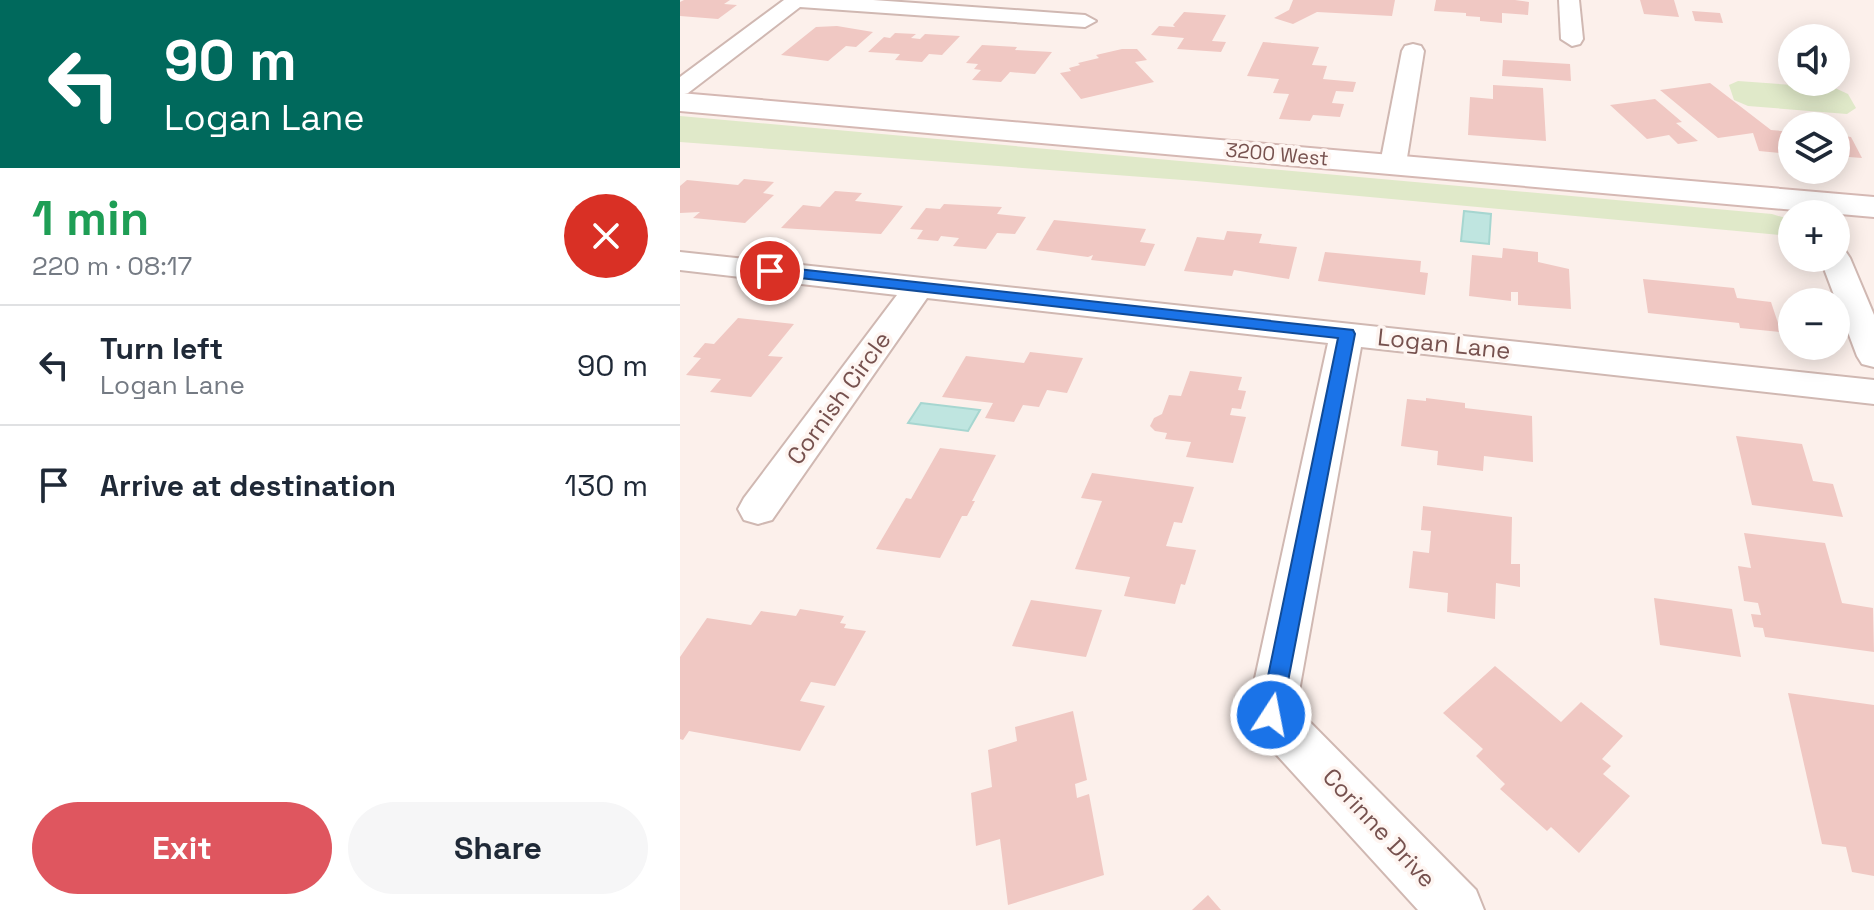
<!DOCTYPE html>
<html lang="en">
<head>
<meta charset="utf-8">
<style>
	body { margin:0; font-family:"Space Grotesk",sans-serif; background:#f6f6f7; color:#1f2937; height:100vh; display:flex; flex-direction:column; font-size:30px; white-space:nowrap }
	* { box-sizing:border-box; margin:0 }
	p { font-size:26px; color:#747a83 }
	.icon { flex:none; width:44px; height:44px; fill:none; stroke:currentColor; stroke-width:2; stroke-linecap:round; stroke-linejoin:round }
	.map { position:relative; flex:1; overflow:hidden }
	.sheet { display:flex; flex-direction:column; background:#fff; width:680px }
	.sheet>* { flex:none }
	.guide { background:#00695c; color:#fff; overflow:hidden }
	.tools { position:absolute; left:1098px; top:24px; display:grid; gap:16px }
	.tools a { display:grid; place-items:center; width:72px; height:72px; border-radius:50%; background:#fff; box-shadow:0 4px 20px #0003; font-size:40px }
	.pin { position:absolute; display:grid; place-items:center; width:68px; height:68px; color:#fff; margin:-34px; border:4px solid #fff; border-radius:50%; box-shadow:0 2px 8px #0007 }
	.me { position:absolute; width:88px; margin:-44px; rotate:11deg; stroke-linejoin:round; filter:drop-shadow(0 0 6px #0008) }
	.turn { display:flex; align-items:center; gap:28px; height:168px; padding:0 32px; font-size:36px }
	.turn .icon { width:104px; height:104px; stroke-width:2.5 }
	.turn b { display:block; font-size:56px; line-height:68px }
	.round { display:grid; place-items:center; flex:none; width:84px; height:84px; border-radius:42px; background:#f6f6f7 }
	.head { display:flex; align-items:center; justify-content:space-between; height:136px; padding:0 32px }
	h1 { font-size:48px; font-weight:800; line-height:60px; color:#1e9e55 }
	.button { display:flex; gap:16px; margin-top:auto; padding:16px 32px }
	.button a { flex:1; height:92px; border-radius:48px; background:#df565f; color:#fff; font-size:32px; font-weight:800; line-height:92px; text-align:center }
	.button a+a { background:#f6f6f7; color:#1f2937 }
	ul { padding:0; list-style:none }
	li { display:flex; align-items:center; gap:24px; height:120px; padding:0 32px; border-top:2px solid #e0e1e3 }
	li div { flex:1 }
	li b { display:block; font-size:30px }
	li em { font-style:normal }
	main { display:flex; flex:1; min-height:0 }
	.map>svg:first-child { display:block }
</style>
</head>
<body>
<main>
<section class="sheet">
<div class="guide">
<div class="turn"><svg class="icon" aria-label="left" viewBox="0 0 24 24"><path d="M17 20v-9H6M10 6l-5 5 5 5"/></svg><div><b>90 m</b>Logan Lane</div></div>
</div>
<div class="head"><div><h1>1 min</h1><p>220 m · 08:17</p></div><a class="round" style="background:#d93025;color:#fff"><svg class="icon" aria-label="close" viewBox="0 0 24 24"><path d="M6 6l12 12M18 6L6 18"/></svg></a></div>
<ul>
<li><svg class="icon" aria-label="left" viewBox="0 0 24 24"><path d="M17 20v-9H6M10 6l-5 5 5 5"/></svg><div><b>Turn left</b><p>Logan Lane</p></div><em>90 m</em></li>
<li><svg class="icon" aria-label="arrive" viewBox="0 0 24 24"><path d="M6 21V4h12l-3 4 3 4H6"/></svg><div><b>Arrive at destination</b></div><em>130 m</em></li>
</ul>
<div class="button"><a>Exit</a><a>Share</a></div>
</section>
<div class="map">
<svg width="1194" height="910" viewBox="0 0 1194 910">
	<rect width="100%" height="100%" fill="#fcf0eb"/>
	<g fill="#e0e9c9">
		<polygon points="1058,81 1155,88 1168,94 1176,108 1167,114 1068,106 1054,100 1049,85"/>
		<polygon points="0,116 1092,214 1112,220 1112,236 516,181 0,142"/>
	</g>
	<g fill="#bfe5e0" stroke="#a6d6d0" stroke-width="2">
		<polygon points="784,211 811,214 809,244 781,241"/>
		<polygon points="241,403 300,410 288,431 228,423"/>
	</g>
	<g fill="#f0c8c3">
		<polygon points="4,0 50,0 44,4 57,5 38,19 0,16 0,2"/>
		<polygon points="613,0 715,0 712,16 637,12 613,24 594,18 609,10"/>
		<polygon points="756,0 835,0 849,2 848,15 822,13 822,23 800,21 800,17 786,16 786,13 754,11"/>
		<polygon points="960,0 994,0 999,17 964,14"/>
		<polygon points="1012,11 1040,13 1043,23 1015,21"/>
		<polygon points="504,12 546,15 532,41 546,42 541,52 497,49 504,38 471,35 479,26 495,27 493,25"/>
		<polygon points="157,26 193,32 176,47 166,46 148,61 101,55 136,27"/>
		<polygon points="215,33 236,34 231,38 240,39 245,34 280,36 262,55 249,54 242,62 215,60 220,54 188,52 204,37 210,38"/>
		<polygon points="583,42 639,47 632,65 647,66 643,79 676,82 673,92 656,91 652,103 664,104 660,117 633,115 630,121 599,119 609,94 593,93 599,79 567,76"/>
		<polygon points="302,45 337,47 335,50 372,52 355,74 330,72 321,82 292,80 301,70 294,69 298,64 286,63"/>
		<polygon points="442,49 457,49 467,60 455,62 474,82 401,99 380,73 391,71 389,68 400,65 398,63 419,58 416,55"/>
		<polygon points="823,60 890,64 891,81 822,76"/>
		<polygon points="1030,83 1091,130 1112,132 1112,154 1079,151 1073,133 1038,138 980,90"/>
		<polygon points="813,85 863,88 866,141 788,135 790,97 813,99"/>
		<polygon points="975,99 1002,122 996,123 1018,141 998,144 989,135 967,139 930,105"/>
		<polygon points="1156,135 1171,137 1182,158 1156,156"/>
		<polygon points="64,179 94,182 83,193 94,195 65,223 13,218 20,212 0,213 0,186 7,180 58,185"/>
		<polygon points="155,191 182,193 175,201 223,206 201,234 101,228 123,205 140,207"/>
		<polygon points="264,204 322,207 317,214 346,217 335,234 317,233 306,249 273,246 279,238 261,236 258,241 237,239 243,230 230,229 246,208 260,209"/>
		<polygon points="374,220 466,229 460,242 475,244 465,266 411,260 413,255 408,257 356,250"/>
		<polygon points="547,231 582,234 579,243 617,247 609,279 554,270 552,276 504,271 517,237 544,240"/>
		<polygon points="823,248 858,252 858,262 889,269 891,309 838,305 838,292 831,292 831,301 789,296 792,255 822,258"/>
		<polygon points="645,252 741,261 740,272 748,273 745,295 638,281"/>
		<polygon points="963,279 1054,288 1057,298 1091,302 1101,332 1060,328 1059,323 968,313"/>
		<polygon points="58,318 114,324 88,356 103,357 71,397 30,392 41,379 6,375 21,358 13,357 25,343 34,344"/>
		<polygon points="350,352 403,358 387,393 367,390 359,407 343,405 334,422 305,418 313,403 262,397 286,356 344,363"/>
		<polygon points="510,371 562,377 558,390 566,391 561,409 552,408 550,415 566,417 553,463 506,457 511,442 485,439 487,433 475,431 470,426 474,418 482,414 489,395 501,396"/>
		<polygon points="746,398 785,403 785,408 852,416 853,462 804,456 803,471 757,465 758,451 721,446 727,399 746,401"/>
		<polygon points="1056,436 1122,444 1133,481 1153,484 1163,517 1072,505"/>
		<polygon points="260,448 316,455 292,501 295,501 287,516 282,516 260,558 196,549 226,498 231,499"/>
		<polygon points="412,473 514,487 502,523 494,522 486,546 516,550 505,585 501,584 495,604 444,596 450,577 395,569 422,501 401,498"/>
		<polygon points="743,506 832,517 831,564 840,564 840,587 816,583 815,619 767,612 768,593 729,588 733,551 749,553 751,531 741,530"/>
		<polygon points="1064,533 1145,543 1162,603 1193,608 1194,652 1085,637 1083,628 1074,627 1071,614 1081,615 1078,603 1064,601 1058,566 1071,568"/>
		<polygon points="974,598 1052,609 1061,657 980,645"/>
		<polygon points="351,600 422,610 406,657 332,646"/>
		<polygon points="120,609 164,616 160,623 166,624 164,628 186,631 155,686 131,682 120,701 145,706 120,751 9,731 3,740 0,739 0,657 27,618 71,625 81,611 116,616"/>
		<polygon points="815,666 881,722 901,702 943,736 922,759 931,766 923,774 950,796 899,853 871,827 867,831 820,789 825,784 796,756 803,749 763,713"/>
		<polygon points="1108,693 1194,705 1194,876 1172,872 1166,847 1142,844"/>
		<polygon points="393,711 407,780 395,784 397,798 409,794 424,875 328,905 320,839 296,846 291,793 312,787 308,750 337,741 335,727"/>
		<polygon points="528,895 541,910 512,910"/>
	</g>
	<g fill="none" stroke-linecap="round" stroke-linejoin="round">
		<g stroke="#d0b8b2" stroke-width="4">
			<g id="street">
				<polygon points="104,0 193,0 405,15 416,21 405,27 120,7 8,93 0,95 0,77"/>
				<polygon points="879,0 899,0 903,39 900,44 892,46 881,39"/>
				<polygon points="733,44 741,46 744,51 726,164 723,170 703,170 700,164 722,51 725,46"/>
				<polygon points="1156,249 1166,252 1170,258 1194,315 1194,367 1182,364 1177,356 1140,258 1156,258"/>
				<polygon points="0,252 1194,380 1194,404 681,347 616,708 796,890 804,910 738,910 574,730 567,715 648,343 247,298 92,520 78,524 64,520 58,509 64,498 217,295 0,270"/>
			</g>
		</g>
		<g stroke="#d5b8b3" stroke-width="4">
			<polygon id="secondary" points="0,93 1194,197 1194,217 0,111"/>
		</g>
		<use href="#street" fill="#fff" fill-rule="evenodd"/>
		<use href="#secondary" fill="#fff" fill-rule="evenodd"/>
	</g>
	<polygon fill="#1a73e8" stroke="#114b97" stroke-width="2" points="90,266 673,330 675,334 600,723 591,726 583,723 580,715 658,338 84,274 82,271"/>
	<g text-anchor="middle" stroke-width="7" stroke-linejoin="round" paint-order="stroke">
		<g font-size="20" fill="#76514e" stroke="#fef5f1">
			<text transform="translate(597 154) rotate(5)" y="7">3200 West</text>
		</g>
		<g font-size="24" fill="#76514e" stroke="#fef5f1">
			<text transform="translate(764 344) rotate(6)" y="8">Logan Lane</text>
			<text transform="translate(159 398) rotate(-54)" y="8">Cornish Circle</text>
			<text transform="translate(699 828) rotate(47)" y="8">Corinne Drive</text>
		</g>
	</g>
</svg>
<div class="tools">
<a><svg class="icon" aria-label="sound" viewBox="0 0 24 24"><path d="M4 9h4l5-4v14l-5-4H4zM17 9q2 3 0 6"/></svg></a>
<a><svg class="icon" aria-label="layers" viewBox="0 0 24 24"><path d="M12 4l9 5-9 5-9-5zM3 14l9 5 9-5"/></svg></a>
<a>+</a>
<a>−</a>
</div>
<div class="pin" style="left:90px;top:271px;background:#d93025"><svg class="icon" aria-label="arrive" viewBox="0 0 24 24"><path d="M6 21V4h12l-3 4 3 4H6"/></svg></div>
<svg class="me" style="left:591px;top:715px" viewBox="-20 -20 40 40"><circle r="17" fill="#1a73e8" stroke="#fff" stroke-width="3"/><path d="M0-11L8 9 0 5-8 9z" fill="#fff"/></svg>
</div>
</main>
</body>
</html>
